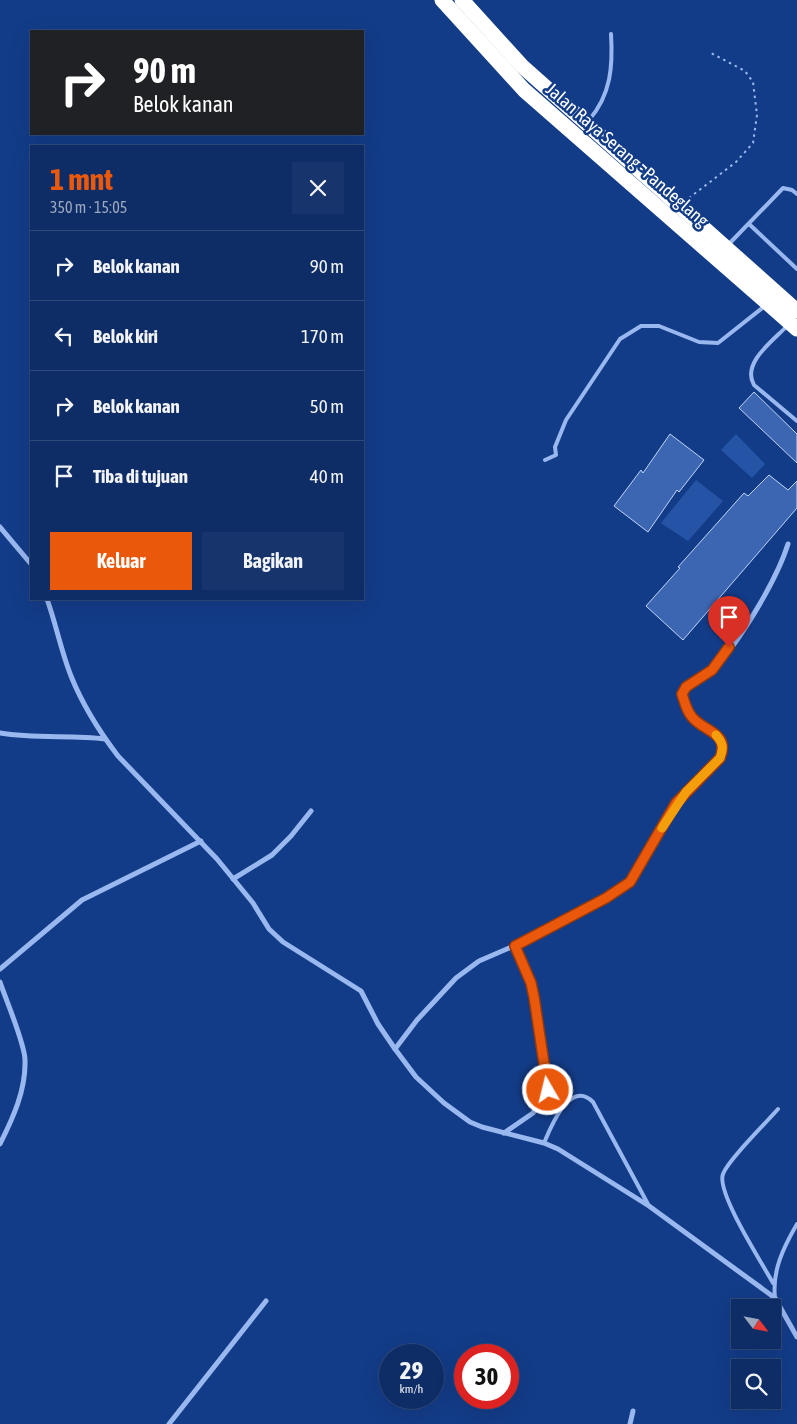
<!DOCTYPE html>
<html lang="id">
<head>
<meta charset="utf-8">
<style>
	body { margin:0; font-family:"Asap Condensed",sans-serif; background:#17356c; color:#f1f3f6; height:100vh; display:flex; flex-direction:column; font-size:19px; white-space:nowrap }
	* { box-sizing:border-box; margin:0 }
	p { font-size:16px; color:#9ba8bf }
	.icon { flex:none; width:28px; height:28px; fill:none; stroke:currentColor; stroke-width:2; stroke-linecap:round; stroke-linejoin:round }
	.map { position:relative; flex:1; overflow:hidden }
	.sheet { position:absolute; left:30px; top:145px; width:334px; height:455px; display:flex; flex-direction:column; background:#0e2d66; border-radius:0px; box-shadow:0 5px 20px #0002,0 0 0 1px #2e497a }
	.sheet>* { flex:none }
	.guide { position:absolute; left:30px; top:30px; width:334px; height:105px; border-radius:0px; box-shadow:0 5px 20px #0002,0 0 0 1px #2e497a; background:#202124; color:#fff; overflow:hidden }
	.needle { width:32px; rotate:122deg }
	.tools { position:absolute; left:731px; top:1299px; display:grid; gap:10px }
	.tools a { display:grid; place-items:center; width:50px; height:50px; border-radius:0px; background:#0e2d66; box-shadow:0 5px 20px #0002,0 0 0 1px #2e497a; font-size:25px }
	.speed { position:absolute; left:379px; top:1344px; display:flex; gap:10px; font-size:25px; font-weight:700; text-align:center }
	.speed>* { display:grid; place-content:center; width:65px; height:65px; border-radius:50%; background:#0e2d66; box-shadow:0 5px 20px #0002,0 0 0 1px #2e497a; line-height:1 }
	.speed small { font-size:12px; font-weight:400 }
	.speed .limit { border:8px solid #d22; background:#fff; color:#111 }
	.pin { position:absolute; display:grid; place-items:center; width:42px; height:42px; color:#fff; margin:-51px -21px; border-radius:50% 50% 50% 0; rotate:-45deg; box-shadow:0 0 5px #0007 }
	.pin .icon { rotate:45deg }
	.me { position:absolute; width:55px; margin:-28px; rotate:352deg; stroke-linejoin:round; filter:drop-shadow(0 0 4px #0008) }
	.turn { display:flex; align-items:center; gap:18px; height:105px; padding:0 20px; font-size:22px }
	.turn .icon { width:65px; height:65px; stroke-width:2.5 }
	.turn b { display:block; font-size:35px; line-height:42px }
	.round { display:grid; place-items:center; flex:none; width:52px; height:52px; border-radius:0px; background:#17356c }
	.head { display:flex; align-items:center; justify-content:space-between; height:85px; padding:0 20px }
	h1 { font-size:30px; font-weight:700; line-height:38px; color:#ea580c }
	.action { display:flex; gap:10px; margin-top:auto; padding:10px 20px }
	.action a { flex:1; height:58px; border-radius:0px; background:#ea580c; color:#fff; font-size:20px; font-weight:700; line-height:58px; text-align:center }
	.action a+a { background:#17356c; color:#f1f3f6 }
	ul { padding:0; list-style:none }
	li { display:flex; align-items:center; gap:15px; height:70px; padding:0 20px; border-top:1px solid #2e497a }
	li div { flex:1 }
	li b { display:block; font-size:19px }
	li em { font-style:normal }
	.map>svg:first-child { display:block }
</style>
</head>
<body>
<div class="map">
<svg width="797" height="1424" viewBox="0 0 797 1424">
	<rect width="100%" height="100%" fill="#133c88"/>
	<g fill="#2554a7">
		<polygon points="736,434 765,464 752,478 721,450"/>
		<polygon points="696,480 723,501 688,541 661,523"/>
	</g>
	<g fill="#3c66b2" stroke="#bfd5fb">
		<polygon points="754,392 797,434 797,463 739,408"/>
		<polygon points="670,434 704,460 679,492 677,490 648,532 614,506 641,470 643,473"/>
		<polygon points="769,475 788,490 797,481 797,508 683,640 646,606 680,568 678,567 744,493 748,496"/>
	</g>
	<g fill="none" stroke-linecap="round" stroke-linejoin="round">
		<polyline stroke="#99b8f0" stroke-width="2" stroke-dasharray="2.5 4" stroke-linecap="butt" points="689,198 736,162 753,143 757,115 753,82 745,71 711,53"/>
		<g stroke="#99b8f0" stroke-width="4">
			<path d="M589,120C611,95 613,66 611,34"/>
			<polyline points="749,224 797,269"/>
			<polyline points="728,245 783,188 792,190 797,194"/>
			<path d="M787,326C774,340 741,363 754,385L797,421"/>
			<polyline points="545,460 556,455 555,447 566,420 620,339 641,326 659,326 699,342 718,343 766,305"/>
			<path d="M544,1143C551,1126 570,1079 593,1102L649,1206"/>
			<path d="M773,1283C762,1263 716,1192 723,1174C728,1160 766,1123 778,1109"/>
			<path d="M775,1298C772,1271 783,1248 797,1224"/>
		</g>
		<g stroke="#99b8f0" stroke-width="5">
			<polyline points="0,527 31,564"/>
			<path d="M47,599C56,624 61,651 71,676C83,706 99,731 118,756L217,859L253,903L269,929L283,942L361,991L378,1024L395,1049L416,1077L444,1103L470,1122L482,1127L544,1143L558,1149L649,1206L775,1298L797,1337"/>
			<path d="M0,733C34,739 70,735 105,739"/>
			<polyline points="233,879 272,855 291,836 311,811"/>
			<polyline points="0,969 82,900 201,841"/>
			<path d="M0,982C6,1000 25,1044 25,1060C26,1090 13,1118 0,1144"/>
			<path d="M395,1049L417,1020L456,978L479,961L530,939L606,898L630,881L677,803L716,764L723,751L722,742L716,735L693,718L686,708L683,694C689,682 702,679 712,670C739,644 777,579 788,544"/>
			<polyline points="504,1133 533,1113 549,1090 534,997 531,983 515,946"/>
			<polyline points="169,1424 266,1301"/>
			<polyline points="630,1424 633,1411"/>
		</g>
		<g stroke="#fff" stroke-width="15">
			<polyline points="442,0 524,90 797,329"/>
			<polyline points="462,0 522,66 797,311"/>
		</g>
	</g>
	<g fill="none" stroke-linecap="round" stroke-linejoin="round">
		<g stroke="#983908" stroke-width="12">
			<path id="route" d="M548,1090L534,997L531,983L515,946L606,898L630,882L676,803L720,758C730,732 704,732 692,717C686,710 685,703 682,694L686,687L712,670L729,647"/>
		</g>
		<use href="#route" stroke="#ea580c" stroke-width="9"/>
		<path stroke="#f59e0b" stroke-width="9" d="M662,828L686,792L720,758C724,748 723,743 716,735"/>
	</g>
	<g text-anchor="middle" stroke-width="5" stroke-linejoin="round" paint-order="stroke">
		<g font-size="18" fill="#fff" stroke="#133c88">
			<text transform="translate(627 155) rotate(41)" y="6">Jalan Raya Serang - Pandeglang</text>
		</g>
	</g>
</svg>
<div class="tools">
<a><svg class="needle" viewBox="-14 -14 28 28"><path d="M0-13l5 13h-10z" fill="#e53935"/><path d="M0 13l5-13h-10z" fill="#9ba8bf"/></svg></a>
<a><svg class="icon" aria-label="search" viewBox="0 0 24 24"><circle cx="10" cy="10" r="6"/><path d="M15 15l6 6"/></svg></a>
</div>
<div class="speed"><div>29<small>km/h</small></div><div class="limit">30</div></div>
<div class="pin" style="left:729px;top:647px;background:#d93025"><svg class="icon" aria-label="arrive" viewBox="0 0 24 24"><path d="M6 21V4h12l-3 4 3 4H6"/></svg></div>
<svg class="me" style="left:548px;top:1090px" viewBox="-20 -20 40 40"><circle r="17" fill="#ea580c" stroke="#fff" stroke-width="3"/><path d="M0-11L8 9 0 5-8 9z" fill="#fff"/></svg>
<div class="guide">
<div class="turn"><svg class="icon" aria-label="right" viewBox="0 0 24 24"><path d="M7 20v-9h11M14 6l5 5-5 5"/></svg><div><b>90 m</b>Belok kanan</div></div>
</div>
<section class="sheet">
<div class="head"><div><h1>1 mnt</h1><p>350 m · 15:05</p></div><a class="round"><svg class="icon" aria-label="close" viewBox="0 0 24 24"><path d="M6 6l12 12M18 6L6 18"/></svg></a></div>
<ul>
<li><svg class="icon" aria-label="right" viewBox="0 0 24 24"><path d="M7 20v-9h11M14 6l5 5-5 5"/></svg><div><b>Belok kanan</b></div><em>90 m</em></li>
<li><svg class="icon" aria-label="left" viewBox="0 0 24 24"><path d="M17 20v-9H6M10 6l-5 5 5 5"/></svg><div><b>Belok kiri</b></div><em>170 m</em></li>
<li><svg class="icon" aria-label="right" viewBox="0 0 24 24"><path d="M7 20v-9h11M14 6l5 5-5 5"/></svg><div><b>Belok kanan</b></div><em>50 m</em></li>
<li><svg class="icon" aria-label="arrive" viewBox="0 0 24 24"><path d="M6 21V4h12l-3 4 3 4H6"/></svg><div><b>Tiba di tujuan</b></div><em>40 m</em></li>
</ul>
<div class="action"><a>Keluar</a><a>Bagikan</a></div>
</section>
</div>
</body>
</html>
